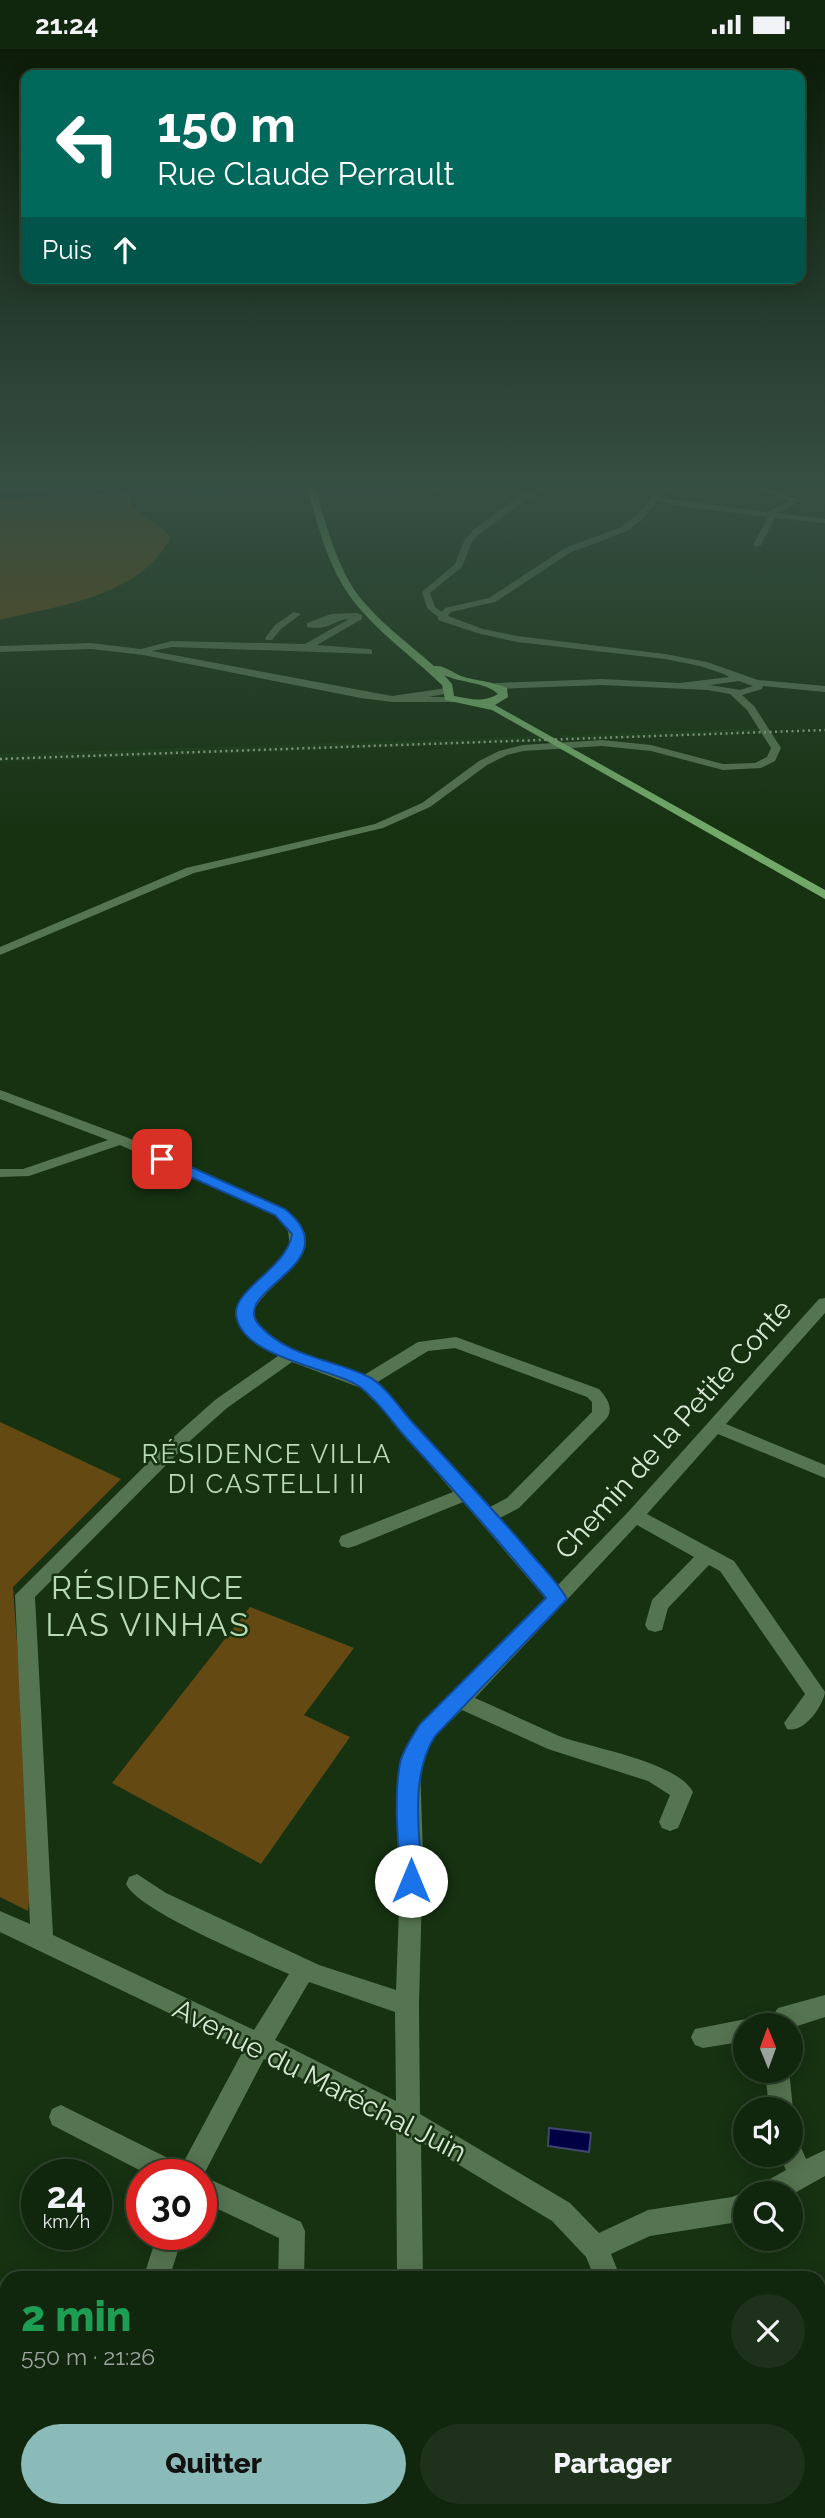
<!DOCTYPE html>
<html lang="fr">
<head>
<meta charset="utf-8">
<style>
	body { margin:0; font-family:Raleway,sans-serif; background:#1e321b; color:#f1f3f6; height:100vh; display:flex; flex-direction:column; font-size:26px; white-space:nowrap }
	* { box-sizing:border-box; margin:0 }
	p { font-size:23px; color:#9ca59d }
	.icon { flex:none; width:38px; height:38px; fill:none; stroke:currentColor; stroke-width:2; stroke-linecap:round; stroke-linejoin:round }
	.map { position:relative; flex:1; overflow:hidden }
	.drawer { position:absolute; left:0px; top:2222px; width:826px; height:247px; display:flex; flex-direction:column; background:#10260d; border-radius:21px 21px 0 0; box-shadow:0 4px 18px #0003,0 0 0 2px #30432e }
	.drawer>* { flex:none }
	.top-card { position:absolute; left:21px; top:21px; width:784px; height:214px; border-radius:14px; box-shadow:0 4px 18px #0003,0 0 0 2px #30432e; background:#00695c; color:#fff; overflow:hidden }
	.needle { width:46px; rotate:359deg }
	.tools { position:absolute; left:733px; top:1964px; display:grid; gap:14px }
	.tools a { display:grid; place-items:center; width:70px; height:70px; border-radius:50%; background:#10260d; box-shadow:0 4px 18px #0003,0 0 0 2px #30432e; font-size:35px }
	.speed { position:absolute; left:21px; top:2110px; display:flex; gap:14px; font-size:35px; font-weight:700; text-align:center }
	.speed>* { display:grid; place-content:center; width:91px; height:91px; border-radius:50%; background:#10260d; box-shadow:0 4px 18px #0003,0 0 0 2px #30432e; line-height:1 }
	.speed small { font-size:18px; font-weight:400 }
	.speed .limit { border:10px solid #d22; background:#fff; color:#111 }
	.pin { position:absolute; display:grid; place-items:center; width:60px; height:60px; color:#fff; margin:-30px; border-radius:14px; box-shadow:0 4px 10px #0006 }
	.me { position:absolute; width:77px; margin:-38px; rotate:0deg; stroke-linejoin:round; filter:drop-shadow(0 0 5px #0008) }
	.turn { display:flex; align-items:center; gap:24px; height:147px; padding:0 21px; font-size:32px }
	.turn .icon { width:91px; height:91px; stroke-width:2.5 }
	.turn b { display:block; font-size:49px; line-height:60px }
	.then { display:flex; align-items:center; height:66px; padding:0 21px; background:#0003; gap:14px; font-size:26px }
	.round { display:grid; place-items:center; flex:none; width:74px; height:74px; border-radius:37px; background:#1e321b }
	.head { display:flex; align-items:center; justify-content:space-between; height:119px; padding:0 21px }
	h1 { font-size:42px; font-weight:800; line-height:52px; color:#1e9e55 }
	.action { display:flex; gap:14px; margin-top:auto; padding:14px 21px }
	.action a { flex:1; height:80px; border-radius:42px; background:#8bbbb9; color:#111; font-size:28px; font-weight:800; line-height:80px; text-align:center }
	.action a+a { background:#1e321b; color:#f1f3f6 }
	.status { display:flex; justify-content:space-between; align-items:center; height:49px; padding:0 35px; background:#10260d; direction:ltr }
	.status svg { height:19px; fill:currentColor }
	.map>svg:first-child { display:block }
</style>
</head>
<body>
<div class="status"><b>21:24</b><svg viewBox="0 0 49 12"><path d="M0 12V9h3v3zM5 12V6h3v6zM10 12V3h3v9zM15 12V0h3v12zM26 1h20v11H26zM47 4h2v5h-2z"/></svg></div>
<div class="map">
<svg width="825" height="2469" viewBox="0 0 825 2469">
	<rect width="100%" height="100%" fill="#163211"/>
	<g fill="#183a13">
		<polygon points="756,679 759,685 568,691 558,686"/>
		<polygon points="540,687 548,692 0,713 0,705"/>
	</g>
	<g fill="#644913">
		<path d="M127,444L134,459L168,485L170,490C137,549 59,556 0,571V451Z"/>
		<polygon points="0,1373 121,1430 13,1538 33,1814 28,1862 0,1848"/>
		<polygon points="250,1558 354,1599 304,1666 350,1688 261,1815 112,1734"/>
	</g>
	<g fill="#000043" stroke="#41466f" stroke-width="2">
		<polygon points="117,435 472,435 385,446 158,444 0,449 0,441"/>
		<polygon points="549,2079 591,2084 589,2103 548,2097"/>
	</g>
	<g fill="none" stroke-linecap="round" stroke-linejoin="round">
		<g fill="#557450" fill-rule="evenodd">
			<path d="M546,435H555L527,450L479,485L472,493L462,518L430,544L435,558L442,563L445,559L489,549L565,499L619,479L636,467L664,435H672L660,449L767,463L790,452L754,439L757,435L801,452L776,464L825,470V474L775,469L761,496L757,498L753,496L768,468L683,458L657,452L642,471L625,483L571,503L495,553L451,563L448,567L483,580L517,587L665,605L707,613L758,631L825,637V643L763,637L762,640L742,646L754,657L781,699L775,712L761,719L723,721L651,702L602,697L523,702L507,706L487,716L430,758L383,779L194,824L0,906V898L186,819L375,775L422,754L479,712L499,702L523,696L602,691L651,696L723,715L755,714L767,708L771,699L747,661L730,645L708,641L602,636L496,640L491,637L496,634L602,630L680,634L729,628L724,625L700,617L665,610L517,593L477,584L438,571V568L427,559L422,543L455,515L464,492L473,481L521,446ZM739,632L753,637L740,641L710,636Z"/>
			<polygon points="294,563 301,565 281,580 272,591 266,591 265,589 275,576"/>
			<path d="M357,564L362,566V570L317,596L369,600L372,601V605L172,598L152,602L392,647L447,639L452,642L450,644L428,648H454L459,651L457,653H392L361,649L143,606L91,600L0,603V597L91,594L141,600L172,592L305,595L349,570C331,571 332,582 307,578V574L331,565Z"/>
			<path d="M0,1041L126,1088L285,1160C291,1166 300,1174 303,1181C315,1213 264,1237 253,1263C267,1304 327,1313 364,1326L418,1293L456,1288L599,1340C606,1348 614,1358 607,1369L519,1459L498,1470L557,1537L629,1462L819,1250L825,1249V1264L726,1375L825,1416V1429L718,1385L647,1465L734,1512L825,1643C823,1658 803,1685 787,1680L784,1674L805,1645L720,1522L709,1516L668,1559L662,1581L655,1583L648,1581L645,1576L652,1551L694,1508L637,1476L475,1649C503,1661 531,1675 559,1687C591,1699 678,1713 693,1743L678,1779L670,1782L662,1779L659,1773L670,1746L648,1732L548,1700L462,1661L435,1687L420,1713L423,1807L419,1955L420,2065L570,2154L599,2184L648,2161L732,2148L746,2142L750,2144H746V2168L732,2174L650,2187L611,2205L621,2230H595L586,2208L552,2172L421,2093L423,2230H397L396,2078L264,2010L203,2127L301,2173L305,2182L304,2230H278L279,2189L201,2152V2126H149L52,2076L49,2068L52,2060L61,2056L182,2116L244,2000L0,1883V1862L30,1875L15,1546L179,1383L215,1351L278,1307C258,1297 244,1285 237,1263L245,1246L283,1209L290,1197L288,1182L275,1166L120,1096L29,1127L0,1128V1120H23L108,1091L0,1050ZM455,1299L587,1348L592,1353V1363L507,1449L488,1459L376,1334L428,1302ZM292,1313L361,1339L386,1364L453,1443L341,1487L339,1492L341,1497L348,1499L355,1497L463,1453L545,1549L421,1675L400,1713L401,1807L396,1941L319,1916L166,1844L137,1825L129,1828L126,1835C138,1862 258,1911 289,1925L254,1981L53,1886L35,1548L191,1391L227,1359ZM309,1933L395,1963L396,2052L275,1991Z"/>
			<polygon points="825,1946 825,1968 791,1979 791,1976 766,1976 778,1959"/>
			<polygon points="746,1970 755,1976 746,1976 746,1992 703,1999 695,1996 691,1988 695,1980"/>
			<polygon points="765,2021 789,2021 793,2060 791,2065 791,2060 769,2060"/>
			<polygon points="791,2093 800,2096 806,2110 825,2101 825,2127 791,2146 791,2144 757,2144 761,2135 786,2121 779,2105 791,2105"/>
			<polygon points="157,2186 183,2186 169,2230 143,2230"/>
			<polygon points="67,2462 96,2462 93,2469 65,2469"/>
			<rect x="272" y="2462" width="28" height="7"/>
			<rect x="397" y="2462" width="28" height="7"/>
			<rect x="622" y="2462" width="28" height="7"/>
		</g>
		<g fill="#72a969" fill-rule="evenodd">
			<path d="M306,435H314C325,471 334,510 355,542C376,571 407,593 434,617C444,616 452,623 461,627C476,632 492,632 507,639L508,648L495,656L825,841V850L492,661L445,651L442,636C411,606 374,581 349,546C326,513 317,473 306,435ZM444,626C460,634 486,633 498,645C483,654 471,650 454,647L452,635Z"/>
			<polygon points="825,2439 825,2469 773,2469 776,2462 819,2462 819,2442"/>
		</g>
		<polyline stroke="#8fa48b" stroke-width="2.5" stroke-dasharray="2 3.5" stroke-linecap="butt" points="0,710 825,681"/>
	</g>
	<linearGradient id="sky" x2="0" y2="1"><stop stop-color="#0c1c09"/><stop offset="0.56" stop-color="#364f43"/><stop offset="1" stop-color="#364f43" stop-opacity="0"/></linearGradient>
	<rect width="825" height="780" fill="url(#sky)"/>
	<path fill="#1a73e8" stroke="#114b97" stroke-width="2" d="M162,1105L285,1160C353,1215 225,1241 260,1277C290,1309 333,1310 369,1328C385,1336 401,1361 413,1374C452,1416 490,1457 527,1500C540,1516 557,1532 567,1550L435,1687C409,1728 420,1785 422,1832L419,1839L411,1842L403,1839L400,1832C399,1794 393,1752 400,1714C403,1700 413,1687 420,1675L546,1549C502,1496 457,1444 410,1393C394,1376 379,1352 360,1338C335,1319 240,1310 236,1265C234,1240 288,1218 292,1185L275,1166L157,1113L155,1110Z"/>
	<g text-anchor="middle" stroke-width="5" stroke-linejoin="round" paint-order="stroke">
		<g font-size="26" letter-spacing="2" fill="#b9dbb3" stroke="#163211">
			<text x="267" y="1414">RÉSIDENCE VILLA<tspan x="267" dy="30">DI CASTELLI II</tspan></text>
		</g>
		<g font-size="28" fill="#d8e9d5" stroke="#163211">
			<text transform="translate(673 1380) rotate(-48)" y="10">Chemin de la Petite Conte</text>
			<text transform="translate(320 2031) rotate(27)" y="10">Avenue du Maréchal Juin</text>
		</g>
		<g font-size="32" letter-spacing="2" fill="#b9dbb3" stroke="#163211">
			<text x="148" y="1550">RÉSIDENCE<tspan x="148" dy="37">LAS VINHAS</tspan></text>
		</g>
	</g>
</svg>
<div class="tools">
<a><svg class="needle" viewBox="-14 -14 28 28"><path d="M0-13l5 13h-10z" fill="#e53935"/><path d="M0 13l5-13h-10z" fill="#9ca59d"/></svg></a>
<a><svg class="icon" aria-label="sound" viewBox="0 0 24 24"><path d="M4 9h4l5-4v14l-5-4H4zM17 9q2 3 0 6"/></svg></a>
<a><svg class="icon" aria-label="search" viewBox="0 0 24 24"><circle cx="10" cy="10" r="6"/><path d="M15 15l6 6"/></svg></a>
</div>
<div class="speed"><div>24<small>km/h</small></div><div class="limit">30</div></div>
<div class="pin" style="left:162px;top:1110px;background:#d93025"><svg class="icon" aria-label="arrive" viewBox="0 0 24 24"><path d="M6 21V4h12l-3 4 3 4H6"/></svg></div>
<svg class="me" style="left:411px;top:1832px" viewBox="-20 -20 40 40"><circle r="19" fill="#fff"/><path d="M0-13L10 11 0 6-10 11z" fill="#1a73e8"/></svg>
<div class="top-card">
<div class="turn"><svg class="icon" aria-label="left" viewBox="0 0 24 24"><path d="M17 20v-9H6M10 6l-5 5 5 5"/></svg><div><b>150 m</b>Rue Claude Perrault</div></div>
<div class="then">Puis<svg class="icon" aria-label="ahead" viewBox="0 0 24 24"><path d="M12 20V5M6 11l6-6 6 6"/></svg></div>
</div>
<section class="drawer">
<div class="head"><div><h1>2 min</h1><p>550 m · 21:26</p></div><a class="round"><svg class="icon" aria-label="close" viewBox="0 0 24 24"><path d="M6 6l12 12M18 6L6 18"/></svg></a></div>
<div class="action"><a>Quitter</a><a>Partager</a></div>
</section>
</div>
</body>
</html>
